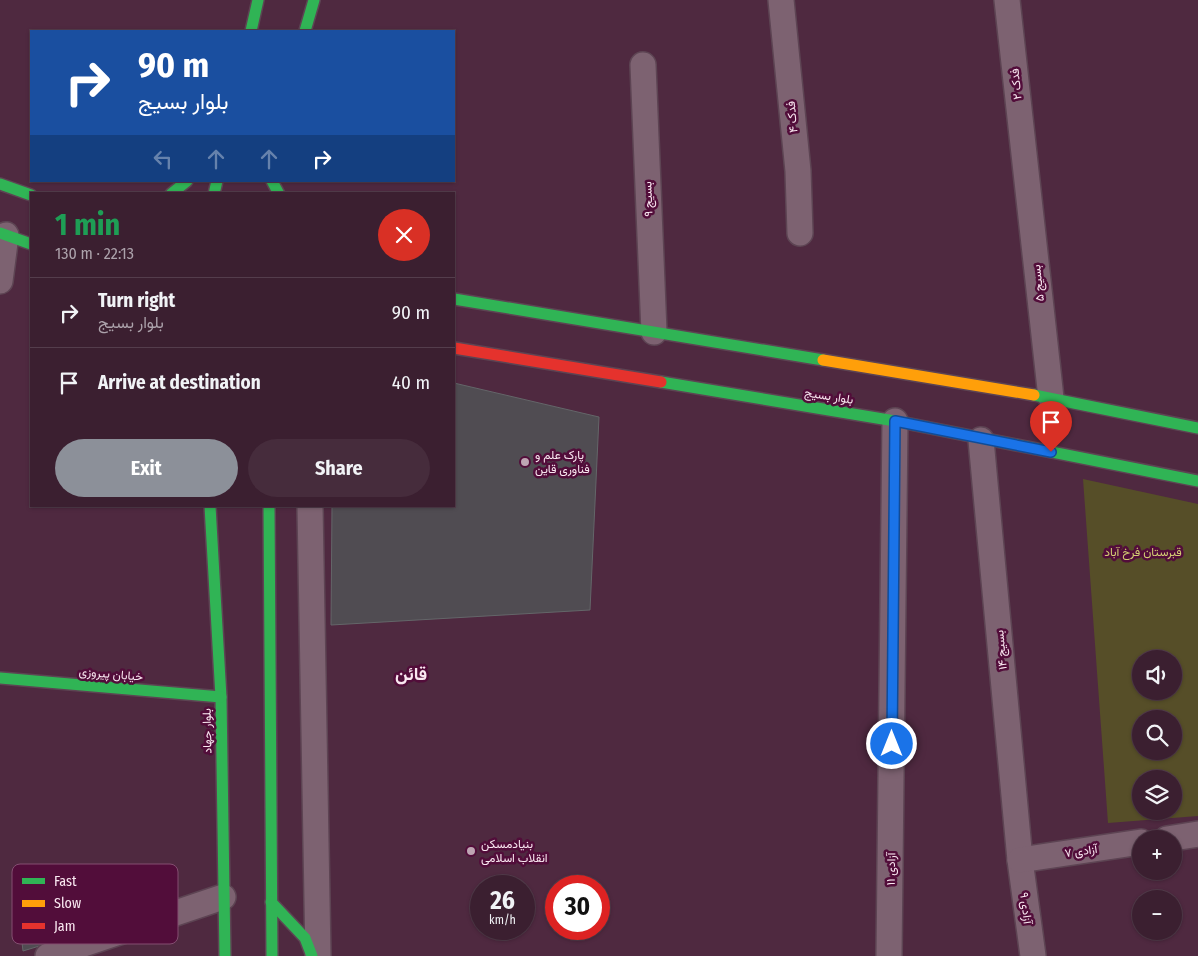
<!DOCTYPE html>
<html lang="en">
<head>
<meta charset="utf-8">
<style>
	body { margin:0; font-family:"Fira Sans Condensed",Vazirmatn,sans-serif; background:#462c3c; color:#f1f3f6; height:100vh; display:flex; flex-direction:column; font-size:19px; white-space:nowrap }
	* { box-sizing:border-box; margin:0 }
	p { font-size:16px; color:#aca2ab }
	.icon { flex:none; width:28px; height:28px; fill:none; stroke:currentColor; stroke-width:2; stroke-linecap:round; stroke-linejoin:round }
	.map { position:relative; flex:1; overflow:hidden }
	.sheet { position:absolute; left:30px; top:192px; width:425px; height:315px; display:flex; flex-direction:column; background:#3b1f30; border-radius:0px; box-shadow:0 1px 4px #0004,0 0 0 1px #543d4c }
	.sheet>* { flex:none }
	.guide { position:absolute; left:30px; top:30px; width:425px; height:152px; border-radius:0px; box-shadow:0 1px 4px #0004,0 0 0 1px #543d4c; background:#1a4fa0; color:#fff; overflow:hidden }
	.controls { position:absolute; left:1132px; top:650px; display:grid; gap:10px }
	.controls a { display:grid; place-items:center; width:50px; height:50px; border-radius:50%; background:#3b1f30; box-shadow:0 1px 4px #0004,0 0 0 1px #543d4c; font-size:25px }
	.speed { position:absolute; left:470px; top:875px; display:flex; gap:10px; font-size:25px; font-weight:700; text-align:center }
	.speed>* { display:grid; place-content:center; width:65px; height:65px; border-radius:50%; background:#3b1f30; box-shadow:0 1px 4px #0004,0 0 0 1px #543d4c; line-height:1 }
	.speed small { font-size:12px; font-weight:400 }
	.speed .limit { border:8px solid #d22; background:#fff; color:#111 }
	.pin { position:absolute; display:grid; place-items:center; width:42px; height:42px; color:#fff; margin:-51px -21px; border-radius:50% 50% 50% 0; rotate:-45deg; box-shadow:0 0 5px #0007 }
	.pin .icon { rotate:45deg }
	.me { position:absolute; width:55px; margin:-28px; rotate:0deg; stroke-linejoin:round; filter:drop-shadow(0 0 4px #0008) }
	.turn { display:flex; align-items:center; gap:18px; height:105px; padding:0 25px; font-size:22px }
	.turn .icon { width:65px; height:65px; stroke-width:2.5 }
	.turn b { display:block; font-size:35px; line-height:42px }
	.lanes { display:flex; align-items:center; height:48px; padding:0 25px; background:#0003; justify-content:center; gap:25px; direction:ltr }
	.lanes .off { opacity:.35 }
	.round { display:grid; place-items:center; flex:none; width:52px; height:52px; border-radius:26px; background:#462c3c }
	.headline { display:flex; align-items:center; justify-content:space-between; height:85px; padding:0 25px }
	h1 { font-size:30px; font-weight:700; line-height:38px; color:#1e9e55 }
	.cta { display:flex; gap:10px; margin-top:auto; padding:10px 25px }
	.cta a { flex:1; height:58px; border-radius:30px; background:#8c9099; color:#fff; font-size:20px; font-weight:700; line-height:58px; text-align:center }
	.cta a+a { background:#462c3c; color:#f1f3f6 }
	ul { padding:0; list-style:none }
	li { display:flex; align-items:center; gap:15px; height:70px; padding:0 25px; border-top:1px solid #543d4c }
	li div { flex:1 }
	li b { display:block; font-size:19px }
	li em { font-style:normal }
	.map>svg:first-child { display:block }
</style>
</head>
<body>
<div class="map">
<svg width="1198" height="956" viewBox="0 0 1198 956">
	<rect width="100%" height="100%" fill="#4f2940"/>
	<path fill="#564e28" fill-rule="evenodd" d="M1083,479L1198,504V816L1108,823ZM1141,659H1174V691H1141ZM1141,719H1174V751H1141ZM1141,779H1174V811H1141Z"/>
	<g fill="#504c52" stroke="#646669">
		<polygon points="454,383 599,417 590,610 331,625 332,506 454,506"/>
		<polygon points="163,869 154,911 23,951 16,893"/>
	</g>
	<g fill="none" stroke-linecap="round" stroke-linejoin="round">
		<g stroke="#5d4453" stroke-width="28">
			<g id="street">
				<polyline points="781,0 798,171 800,233"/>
				<polyline points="1007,0 1051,398"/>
				<polyline points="643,65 654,332"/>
				<polyline points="0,281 6,235"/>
				<polyline points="981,440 1020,860 1033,956"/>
				<polyline points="310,506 318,956"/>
				<polyline points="1167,839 1198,834"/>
				<polyline points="1020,860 1141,842"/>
				<polyline points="48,956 223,897"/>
				<polyline points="889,956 895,421"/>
			</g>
		</g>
		<g stroke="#5d4453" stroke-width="14">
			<g id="fast">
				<polyline points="251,31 258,0"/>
				<polyline points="305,31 314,0"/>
				<polyline points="272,181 279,194"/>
				<polyline points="0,184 31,195"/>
				<polyline points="171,194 187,181"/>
				<polyline points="214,194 217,181"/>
				<polyline points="0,233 31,244"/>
				<polyline points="454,299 823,360"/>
				<polyline points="661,382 895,421 1198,481"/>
				<polyline points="1034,395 1198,428"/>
				<polyline points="210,506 221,697 225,956"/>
				<polyline points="269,506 272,956"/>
				<polyline points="0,678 221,697"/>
				<polyline points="271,902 305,938 312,956"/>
			</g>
		</g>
		<g stroke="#5d4453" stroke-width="14">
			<polyline id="slow" points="823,360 1034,395"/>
		</g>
		<g stroke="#5d4453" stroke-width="14">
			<polyline id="jam" points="454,348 661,382"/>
		</g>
		<use href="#street" stroke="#7d6271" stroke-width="25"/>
		<use href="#fast" stroke="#30b455" stroke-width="11"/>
		<use href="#slow" stroke="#ff9f0a" stroke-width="11"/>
		<use href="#jam" stroke="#e5322d" stroke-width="11"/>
	</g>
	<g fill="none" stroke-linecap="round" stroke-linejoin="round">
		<g stroke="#114b97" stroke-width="12">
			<polyline id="route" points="892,744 895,421 1051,452"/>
		</g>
		<use href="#route" stroke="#1a73e8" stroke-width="9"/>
	</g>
	<g fill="#bea5b3" stroke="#520d3a" stroke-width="2">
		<circle cx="525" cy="462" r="5"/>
		<circle cx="471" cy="851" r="5"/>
	</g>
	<g text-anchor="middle" stroke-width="5" stroke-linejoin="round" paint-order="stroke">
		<g font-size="12" fill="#fae8f1" stroke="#520d3a">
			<text transform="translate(1016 84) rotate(-96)" y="4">فدک ۲</text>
			<text transform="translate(792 117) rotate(-95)" y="4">فدک ۴</text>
			<text transform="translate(648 199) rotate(-92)" y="4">بسیج ۹</text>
			<text transform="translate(1038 283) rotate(-96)" y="4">بسیج ۵</text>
			<text transform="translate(829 396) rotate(9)" y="4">بلوار بسیج</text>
			<text transform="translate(1001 650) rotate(-95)" y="4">بسیج ۱۴</text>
			<text transform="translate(111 674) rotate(5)" y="4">خیابان پیروزی</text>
			<text transform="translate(207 731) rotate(-91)" y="4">بلوار جهاد</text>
			<text transform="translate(1081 851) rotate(-8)" y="4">آزادی ۷</text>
			<text transform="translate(891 869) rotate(-89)" y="4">آزادی ۱۱</text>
			<text transform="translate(1026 908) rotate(83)" y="4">آزادی ۹</text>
		</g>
		<g font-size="12" fill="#fae8f1" stroke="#520d3a" text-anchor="start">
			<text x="535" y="459">پارک علم و<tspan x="535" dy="14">فناوری قاین</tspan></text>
			<text x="481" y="848">بنیادمسکن<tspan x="481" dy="14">انقلاب اسلامی</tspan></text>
		</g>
		<g font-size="12" fill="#d3cf73" stroke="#520d3a">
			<text x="1143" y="556">قبرستان فرخ آباد</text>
		</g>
		<g font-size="18" font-weight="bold" fill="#fae8f1" stroke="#520d3a">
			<text x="411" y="680">قائن</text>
		</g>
	</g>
	<rect x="12" y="864" width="166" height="80" rx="8" fill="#520d3a" stroke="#844f71" stroke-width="1"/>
	<rect x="22" y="878" width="23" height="6" fill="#30b455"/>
	<rect x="22" y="900" width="23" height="7" fill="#ff9f0a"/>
	<rect x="22" y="923" width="23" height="6" fill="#e5322d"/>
	<g font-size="14" fill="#fae8f1">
		<text x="54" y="886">Fast</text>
		<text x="54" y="908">Slow</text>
		<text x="54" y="931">Jam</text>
	</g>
</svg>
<div class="controls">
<a><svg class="icon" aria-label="sound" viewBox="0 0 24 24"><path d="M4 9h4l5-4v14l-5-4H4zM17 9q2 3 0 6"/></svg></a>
<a><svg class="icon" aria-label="search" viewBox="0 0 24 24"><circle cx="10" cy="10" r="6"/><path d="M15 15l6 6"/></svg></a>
<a><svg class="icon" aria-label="layers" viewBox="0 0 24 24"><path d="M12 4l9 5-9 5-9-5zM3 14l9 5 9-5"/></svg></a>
<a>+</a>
<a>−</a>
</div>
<div class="speed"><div>26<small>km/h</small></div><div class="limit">30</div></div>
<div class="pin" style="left:1051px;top:452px;background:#d93025"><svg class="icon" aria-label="arrive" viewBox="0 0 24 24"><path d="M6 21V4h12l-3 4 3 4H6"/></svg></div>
<svg class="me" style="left:892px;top:744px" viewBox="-20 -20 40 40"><circle r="17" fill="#1a73e8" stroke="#fff" stroke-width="3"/><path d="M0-11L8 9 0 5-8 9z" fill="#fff"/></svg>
<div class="guide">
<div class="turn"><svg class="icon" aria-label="right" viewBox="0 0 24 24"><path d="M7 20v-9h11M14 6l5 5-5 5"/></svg><div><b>90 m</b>بلوار بسیج</div></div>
<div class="lanes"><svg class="icon off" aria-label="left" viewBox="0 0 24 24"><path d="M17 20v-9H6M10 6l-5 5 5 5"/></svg><svg class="icon off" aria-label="ahead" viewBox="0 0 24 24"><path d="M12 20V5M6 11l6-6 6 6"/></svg><svg class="icon off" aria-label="ahead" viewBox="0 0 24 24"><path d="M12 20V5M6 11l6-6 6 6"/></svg><svg class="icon" aria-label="right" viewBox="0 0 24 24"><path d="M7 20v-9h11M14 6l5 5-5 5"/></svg></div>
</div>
<section class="sheet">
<div class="headline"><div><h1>1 min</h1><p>130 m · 22:13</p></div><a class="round" style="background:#d93025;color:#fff"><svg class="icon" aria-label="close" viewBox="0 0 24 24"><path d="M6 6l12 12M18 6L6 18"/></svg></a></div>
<ul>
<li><svg class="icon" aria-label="right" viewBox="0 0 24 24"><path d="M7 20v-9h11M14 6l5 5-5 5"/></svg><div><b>Turn right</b><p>بلوار بسیج</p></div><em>90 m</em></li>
<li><svg class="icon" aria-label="arrive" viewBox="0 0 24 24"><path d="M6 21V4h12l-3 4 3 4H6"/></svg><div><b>Arrive at destination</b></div><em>40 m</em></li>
</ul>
<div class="cta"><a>Exit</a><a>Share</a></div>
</section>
</div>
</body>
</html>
